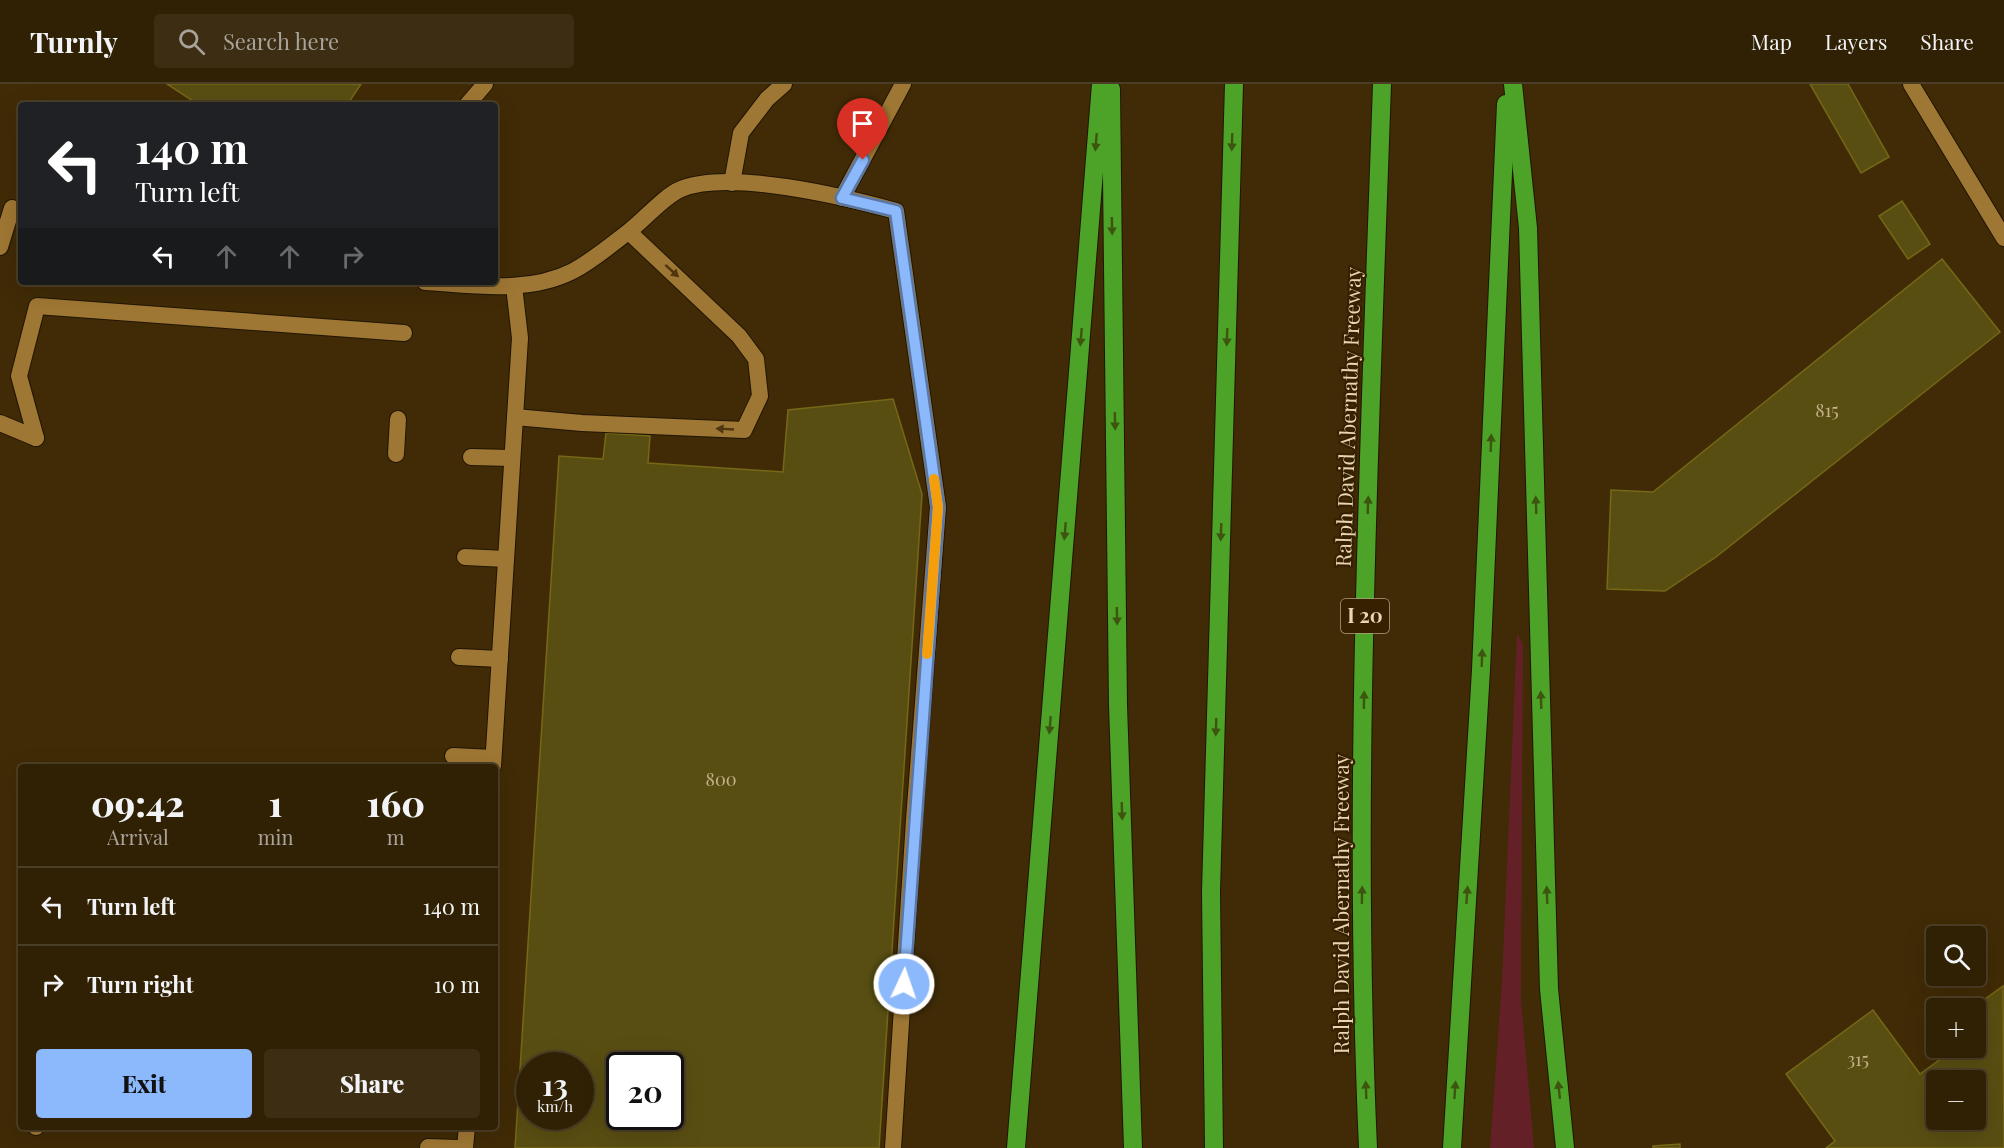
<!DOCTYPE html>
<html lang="en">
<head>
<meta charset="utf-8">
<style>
	body { margin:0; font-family:"Playfair Display",serif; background:#3c2d13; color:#f1f3f6; height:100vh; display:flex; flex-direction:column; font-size:22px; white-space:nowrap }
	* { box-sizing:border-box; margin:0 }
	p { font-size:20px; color:#a8a39a }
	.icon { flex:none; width:33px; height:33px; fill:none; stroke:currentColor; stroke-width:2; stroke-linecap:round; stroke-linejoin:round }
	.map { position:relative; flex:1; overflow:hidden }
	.sheet { position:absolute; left:18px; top:680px; width:480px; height:366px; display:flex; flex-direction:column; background:#302004; border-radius:6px; box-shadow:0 6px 24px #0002,0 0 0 2px #4b3e26 }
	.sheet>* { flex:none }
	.top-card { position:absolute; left:18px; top:18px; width:480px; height:183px; border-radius:6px; box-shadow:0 6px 24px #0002,0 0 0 2px #4b3e26; background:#202124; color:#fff; overflow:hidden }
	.buttons { position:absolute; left:1926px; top:842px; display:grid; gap:12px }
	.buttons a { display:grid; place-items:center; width:60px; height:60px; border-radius:6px; background:#302004; box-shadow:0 6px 24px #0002,0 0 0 2px #4b3e26; font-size:30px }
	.speed { position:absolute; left:516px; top:968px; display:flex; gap:12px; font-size:30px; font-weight:700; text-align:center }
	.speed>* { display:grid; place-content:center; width:78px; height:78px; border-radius:50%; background:#302004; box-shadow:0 6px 24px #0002,0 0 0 2px #4b3e26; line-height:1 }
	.speed small { font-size:15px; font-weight:400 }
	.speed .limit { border:3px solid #111; border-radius:9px; background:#fff; color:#111 }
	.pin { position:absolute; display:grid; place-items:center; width:51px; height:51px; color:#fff; margin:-62px -26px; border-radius:50% 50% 50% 0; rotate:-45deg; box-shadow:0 0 6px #0007 }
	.pin .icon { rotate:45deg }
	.me { position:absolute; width:66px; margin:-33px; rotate:3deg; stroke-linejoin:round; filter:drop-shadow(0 0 4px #0008) }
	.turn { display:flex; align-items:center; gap:21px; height:126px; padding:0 18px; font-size:27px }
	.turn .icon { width:78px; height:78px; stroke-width:2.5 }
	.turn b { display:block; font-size:42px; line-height:51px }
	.lanes { display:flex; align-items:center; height:57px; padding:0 18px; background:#0003; justify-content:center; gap:30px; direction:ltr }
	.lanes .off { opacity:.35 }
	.eta { display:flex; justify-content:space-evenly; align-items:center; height:102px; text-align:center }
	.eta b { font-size:36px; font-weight:800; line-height:42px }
	.primary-button { display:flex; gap:12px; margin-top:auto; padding:12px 18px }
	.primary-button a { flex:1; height:69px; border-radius:6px; background:#8cb9fc; color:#111; font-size:24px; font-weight:800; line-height:69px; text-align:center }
	.primary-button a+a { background:#3c2d13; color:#f1f3f6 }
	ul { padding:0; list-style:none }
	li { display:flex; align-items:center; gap:18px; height:78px; padding:0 18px; border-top:2px solid #4b3e26 }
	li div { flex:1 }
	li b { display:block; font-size:22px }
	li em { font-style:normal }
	header { display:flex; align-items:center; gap:36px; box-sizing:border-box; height:84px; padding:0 30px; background:#302004; border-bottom:2px solid #4b3e26 }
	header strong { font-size:28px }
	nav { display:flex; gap:33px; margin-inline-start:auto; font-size:21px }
	.search { width:420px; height:54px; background:#3c2d13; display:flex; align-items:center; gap:15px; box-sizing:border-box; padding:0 21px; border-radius:6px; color:#a8a39a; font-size:22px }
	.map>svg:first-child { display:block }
</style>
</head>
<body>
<header>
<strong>Turnly</strong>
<div class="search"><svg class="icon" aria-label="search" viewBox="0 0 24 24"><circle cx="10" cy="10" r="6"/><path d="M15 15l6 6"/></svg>Search here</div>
<nav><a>Map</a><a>Layers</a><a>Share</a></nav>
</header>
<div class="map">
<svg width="2004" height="1064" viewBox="0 0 2004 1064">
	<rect width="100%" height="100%" fill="#402b06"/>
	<polygon fill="#632127" points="1517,550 1523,560 1521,915 1534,1064 1490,1064 1502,897"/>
	<g fill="#594e12" stroke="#766816" stroke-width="1.5" fill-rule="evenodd">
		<polygon points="167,0 361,0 347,21 199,21"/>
		<polygon points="1810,0 1848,0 1889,73 1861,89"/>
		<polygon points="1902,117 1930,160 1908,175 1879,132"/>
		<polygon points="1942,175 2000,248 1716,473 1665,507 1607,505 1611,406 1653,408"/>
		<path d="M893,315L922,410L879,1064H515L559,372L603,375L606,349L650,352L648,379L783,388L788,326ZM530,981H580V1032H530ZM620,981H670V1032H620Z"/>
		<path d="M2003,902L2004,1064H1826L1835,1057L1786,990L1873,926L1920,990L1957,963H1976V924H1973ZM1936,996H1976V1035H1936Z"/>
		<polygon points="1680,1060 1680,1064 1653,1064 1653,1062"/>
	</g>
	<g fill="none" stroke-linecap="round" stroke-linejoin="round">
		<g stroke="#211502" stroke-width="18">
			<g id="service">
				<polyline points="467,21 485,0"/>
				<polyline points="732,99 741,49 767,15 784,0"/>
				<polyline points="842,114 903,0"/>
				<polyline points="0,163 12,124"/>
				<path d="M425,198C473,201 528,210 573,187C592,177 611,161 628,148C644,136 664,112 681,105C730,85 845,113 896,127L938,423L914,736L893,1064"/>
				<polyline points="515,333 582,339 744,346 760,312 756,275 739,252 629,148"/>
				<polyline points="0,339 36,354"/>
				<polyline points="36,354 19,292 37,222 404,249"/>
				<polyline points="396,370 398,335"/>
				<polyline points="471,373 512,374"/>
				<polyline points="465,473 506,475"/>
				<polyline points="459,573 500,575"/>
				<polyline points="453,672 493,674"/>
				<polyline points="493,682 520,254 514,202"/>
				<polyline points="36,1043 36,1042"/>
				<polyline points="428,1063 457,1064"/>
				<polyline points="465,1064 467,1042"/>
			</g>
		</g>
		<g stroke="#211502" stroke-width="18">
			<polyline id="minor" points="1911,0 2004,154"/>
		</g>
		<g stroke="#211502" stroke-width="20">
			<g id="motorway">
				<polyline points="1513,0 1528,144 1549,905 1565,1064"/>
				<polyline points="1111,5 1118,621 1133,1064"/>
				<polyline points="1016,1064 1101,0"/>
				<polyline points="1214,1064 1211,808 1234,0"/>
				<path d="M1368,1064C1352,710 1370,354 1382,0"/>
				<polyline points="1452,1064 1481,586 1506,20"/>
			</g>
		</g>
		<use href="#service" stroke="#9f7734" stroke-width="16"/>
		<use href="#minor" stroke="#9f7734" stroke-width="16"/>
		<use href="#motorway" stroke="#4ca327" stroke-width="18"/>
	</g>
	<defs><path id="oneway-solid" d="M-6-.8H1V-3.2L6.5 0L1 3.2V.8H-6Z" transform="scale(1.5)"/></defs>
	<g fill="#3e5510">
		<use href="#oneway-solid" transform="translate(1096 58) rotate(95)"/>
		<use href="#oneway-solid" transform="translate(1232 58) rotate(92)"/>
		<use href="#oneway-solid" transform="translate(1112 142) rotate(89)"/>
		<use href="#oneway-solid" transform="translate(1081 253) rotate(95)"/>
		<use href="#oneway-solid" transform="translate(1227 253) rotate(92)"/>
		<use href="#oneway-solid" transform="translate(1115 337) rotate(89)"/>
		<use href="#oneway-solid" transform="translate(1491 359) rotate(-88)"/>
		<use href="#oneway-solid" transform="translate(1368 421) rotate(-88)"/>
		<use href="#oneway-solid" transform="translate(1536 421) rotate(-92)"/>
		<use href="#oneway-solid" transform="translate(1065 447) rotate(95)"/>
		<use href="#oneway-solid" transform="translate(1221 448) rotate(92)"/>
		<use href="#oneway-solid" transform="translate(1117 532) rotate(89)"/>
		<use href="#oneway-solid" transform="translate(1482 574) rotate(-88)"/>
		<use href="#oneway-solid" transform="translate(1364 616) rotate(-89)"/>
		<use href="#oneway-solid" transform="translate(1541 616) rotate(-92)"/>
		<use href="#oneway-solid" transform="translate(1050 641) rotate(95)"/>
		<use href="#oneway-solid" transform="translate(1216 643) rotate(92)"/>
		<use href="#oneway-solid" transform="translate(1122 727) rotate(88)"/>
		<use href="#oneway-solid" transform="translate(1362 811) rotate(-89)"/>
		<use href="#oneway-solid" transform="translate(1467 811) rotate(-86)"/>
		<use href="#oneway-solid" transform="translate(1547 811) rotate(-92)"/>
		<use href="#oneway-solid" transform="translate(1366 1006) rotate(-92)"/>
		<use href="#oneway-solid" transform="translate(1455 1006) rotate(-86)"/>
		<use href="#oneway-solid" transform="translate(1559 1006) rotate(-96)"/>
	</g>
	<g fill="#50360d">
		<use href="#oneway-solid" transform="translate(672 187) rotate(42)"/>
		<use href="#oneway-solid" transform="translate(725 345) rotate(-177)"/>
	</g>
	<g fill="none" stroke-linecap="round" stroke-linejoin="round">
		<g stroke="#5b78a4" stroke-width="15">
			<polyline id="route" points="863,76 842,114 896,127 938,423 904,900"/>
		</g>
		<use href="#route" stroke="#8cb9fc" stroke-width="10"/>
		<polyline stroke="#f59e0b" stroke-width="10" points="927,570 938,423 934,395"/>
	</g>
	<g text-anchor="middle" stroke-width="4.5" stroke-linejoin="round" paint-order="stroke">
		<g font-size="18" fill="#c6b28c">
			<text x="1827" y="333">815</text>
			<text x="721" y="702">800</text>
			<text x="1858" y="982">315</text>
		</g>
		<rect fill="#352100" stroke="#b49e7e" stroke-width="1.5" x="1341" y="515" width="48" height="34" rx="4.5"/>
		<g font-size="20" font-weight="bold" fill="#ead4b4">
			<text x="1365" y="539">I 20</text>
		</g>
		<g font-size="21" fill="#ead4b4" stroke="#352100">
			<text transform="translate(1349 333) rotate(-88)" y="7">Ralph David Abernathy Freeway</text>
			<text transform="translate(1342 820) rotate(-90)" y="7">Ralph David Abernathy Freeway</text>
		</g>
	</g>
</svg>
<div class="buttons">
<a><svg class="icon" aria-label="search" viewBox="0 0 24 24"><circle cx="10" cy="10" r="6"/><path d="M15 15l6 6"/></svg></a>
<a>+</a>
<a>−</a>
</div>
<div class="speed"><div>13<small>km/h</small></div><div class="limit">20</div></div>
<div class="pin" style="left:863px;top:76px;background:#d93025"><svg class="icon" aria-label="arrive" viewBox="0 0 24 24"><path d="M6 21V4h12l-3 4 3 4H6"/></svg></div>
<svg class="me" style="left:904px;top:900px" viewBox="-20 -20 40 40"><circle r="17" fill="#8cb9fc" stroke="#fff" stroke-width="3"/><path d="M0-11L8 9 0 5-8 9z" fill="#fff"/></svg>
<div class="top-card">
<div class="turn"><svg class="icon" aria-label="left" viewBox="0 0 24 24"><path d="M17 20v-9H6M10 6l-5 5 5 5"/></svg><div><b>140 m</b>Turn left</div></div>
<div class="lanes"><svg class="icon" aria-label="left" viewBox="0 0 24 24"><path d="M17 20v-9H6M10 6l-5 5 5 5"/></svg><svg class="icon off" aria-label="ahead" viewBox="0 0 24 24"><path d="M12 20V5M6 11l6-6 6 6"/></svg><svg class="icon off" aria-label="ahead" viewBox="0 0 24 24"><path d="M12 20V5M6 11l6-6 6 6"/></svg><svg class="icon off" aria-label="right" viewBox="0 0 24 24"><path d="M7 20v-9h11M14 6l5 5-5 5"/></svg></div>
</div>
<section class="sheet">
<div class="eta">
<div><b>09:42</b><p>Arrival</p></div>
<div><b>1</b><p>min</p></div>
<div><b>160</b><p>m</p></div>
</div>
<ul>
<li><svg class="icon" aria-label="left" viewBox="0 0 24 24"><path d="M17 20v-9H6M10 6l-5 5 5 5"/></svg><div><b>Turn left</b></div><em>140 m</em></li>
<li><svg class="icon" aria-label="right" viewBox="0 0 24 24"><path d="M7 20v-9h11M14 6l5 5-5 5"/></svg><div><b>Turn right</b></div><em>10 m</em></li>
</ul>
<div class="primary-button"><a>Exit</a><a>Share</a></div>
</section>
</div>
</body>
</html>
